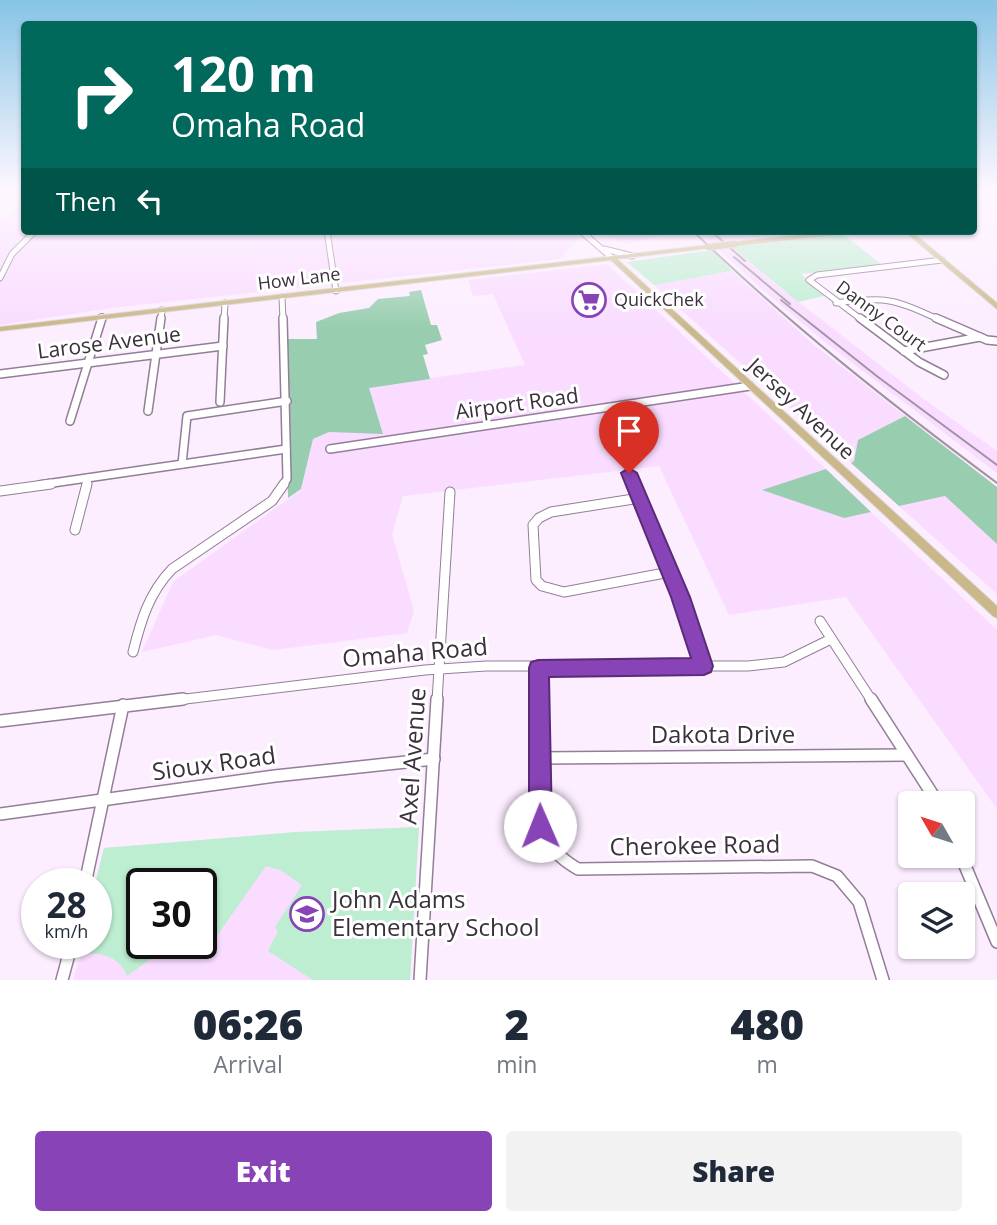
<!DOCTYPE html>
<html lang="en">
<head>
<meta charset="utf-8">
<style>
	body { margin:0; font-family:"Open Sans",sans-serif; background:#f2f2f3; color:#1f2937; height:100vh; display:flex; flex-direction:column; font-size:26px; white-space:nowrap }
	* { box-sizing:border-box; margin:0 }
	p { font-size:23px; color:#747a83 }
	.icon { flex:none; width:38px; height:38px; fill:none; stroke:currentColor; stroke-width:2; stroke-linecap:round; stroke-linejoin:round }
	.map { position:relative; height:980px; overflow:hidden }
	.side { display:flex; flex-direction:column; background:#fff; flex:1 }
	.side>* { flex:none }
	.banner { position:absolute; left:21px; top:21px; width:956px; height:214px; border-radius:7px; box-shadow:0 2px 5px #0004; background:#00695c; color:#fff; overflow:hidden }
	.needle { width:46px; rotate:309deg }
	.controls { position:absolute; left:898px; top:791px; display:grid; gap:14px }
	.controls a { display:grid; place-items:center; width:77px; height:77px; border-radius:7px; background:#fff; box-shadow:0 2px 5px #0004; font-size:35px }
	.speed { position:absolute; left:21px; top:868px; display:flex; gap:14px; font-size:35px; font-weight:700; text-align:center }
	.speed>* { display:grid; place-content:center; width:91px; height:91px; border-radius:50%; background:#fff; box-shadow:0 2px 5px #0004; line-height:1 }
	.speed small { font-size:18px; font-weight:400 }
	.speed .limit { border:4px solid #111; border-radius:10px; background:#fff; color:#111 }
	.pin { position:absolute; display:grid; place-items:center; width:60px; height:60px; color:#fff; margin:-72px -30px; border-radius:50% 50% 50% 0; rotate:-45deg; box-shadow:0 0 7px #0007 }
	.pin .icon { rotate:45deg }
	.me { position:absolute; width:77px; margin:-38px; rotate:359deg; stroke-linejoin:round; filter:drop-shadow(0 0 5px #0008) }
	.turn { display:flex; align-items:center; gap:24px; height:147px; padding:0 35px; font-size:32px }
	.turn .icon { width:91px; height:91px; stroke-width:2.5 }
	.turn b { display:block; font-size:49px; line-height:60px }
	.then { display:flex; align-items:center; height:66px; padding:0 35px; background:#0003; gap:14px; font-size:26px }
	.eta { display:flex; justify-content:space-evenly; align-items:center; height:119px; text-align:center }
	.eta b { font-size:42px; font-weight:800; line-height:49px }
	.action { display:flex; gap:14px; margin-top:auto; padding:14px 35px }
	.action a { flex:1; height:80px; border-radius:7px; background:#8843b6; color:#fff; font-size:28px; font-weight:800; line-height:80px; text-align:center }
	.action a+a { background:#f2f2f3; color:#1f2937 }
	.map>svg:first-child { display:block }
</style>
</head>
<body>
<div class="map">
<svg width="997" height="980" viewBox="0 0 997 980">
	<rect width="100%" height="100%" fill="#fcedff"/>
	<g fill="#f9dcff" fill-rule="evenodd">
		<polygon points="24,198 24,231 573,231 579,237 560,259 111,308 0,325 0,217 9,215 20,199"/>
		<polygon points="593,231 684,231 625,244"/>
		<polygon points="699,231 715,231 774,283 921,397 997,451 997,473 830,346 765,292"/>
		<polygon points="607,264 826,469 763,490 844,518 871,512 997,630 997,809 846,597 729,615 659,466 403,496 392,534 414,611 407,633 273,650 216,635 142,652 173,582 301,490 313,439 329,432 383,433 368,387 525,365 493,294 473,296 468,280"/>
		<polygon points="732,271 813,344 905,416 858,440 854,462 851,463 654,285"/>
		<polygon points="945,496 997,544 997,594 899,506"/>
		<path d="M419,827L407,980H73L82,953L81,943H96L95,884L104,848L297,832ZM142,884H201V943H142Z"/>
	</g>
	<g fill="#bdeed1">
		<polygon points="843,234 882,265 801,274 824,296 798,302 732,247"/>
		<polygon points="712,250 732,271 654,285 627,262"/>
		<path d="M419,827L410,980H313L268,951L278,931L275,927L302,885L280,870L266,866L204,954L187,943H201V884H142V943H173L127,976C120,956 101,953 82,953L81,943H96L95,884L104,848L297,832Z"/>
	</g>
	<g fill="#98ceaf">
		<polygon points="421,290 431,325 437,325 442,340 425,345 428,354 423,355 430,379 369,388 383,434 329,432 313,439 301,489 288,498 286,339 317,339 316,322 339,313 369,308 378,299 410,296 409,292"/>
		<polygon points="905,416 997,487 997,544 945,496 899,506 851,463 854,461 858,440"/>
		<polygon points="826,469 871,512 844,518 762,490"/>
	</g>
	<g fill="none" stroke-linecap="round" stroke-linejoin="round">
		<g stroke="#937e98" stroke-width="7">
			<g id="minor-far3">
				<polyline points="327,231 336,291"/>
				<polyline points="581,231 612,258"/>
				<polyline points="604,249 632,256"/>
				<polyline points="0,278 12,254 35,231"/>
				<polyline points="282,297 283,320"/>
				<path d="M836,303C886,296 894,299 940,320"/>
				<polyline points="101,320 102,317"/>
				<polyline points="161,320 162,310"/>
				<polyline points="224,320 225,303"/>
				<polyline points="862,320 809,280 817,275 942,260"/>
			</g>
		</g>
		<g stroke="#937e98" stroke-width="10">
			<g id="minor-far2">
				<polyline points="283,318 287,479 283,485"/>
				<polyline points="860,318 919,362 944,375"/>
				<polyline points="936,318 987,340 997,341"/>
				<polyline points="904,351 980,337"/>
				<polyline points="0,374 223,346"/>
				<polyline points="220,402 224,318"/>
				<polyline points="148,411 161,318"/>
				<polyline points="70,421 102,318"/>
				<polyline points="330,449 750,386"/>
				<polyline points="182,464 187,416 287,401"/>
				<polyline points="629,473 634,485"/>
				<polyline points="39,485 286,449"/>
				<polyline points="86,485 88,478"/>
			</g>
		</g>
		<g stroke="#937e98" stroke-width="11">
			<g id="minor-far1">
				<polyline points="633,484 680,597 703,666"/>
				<polyline points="0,491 51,484"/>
				<polyline points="640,498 551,512 539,518 533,525 536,580 542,586 564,592 670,572"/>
				<polyline points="75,530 87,484"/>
				<polyline points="820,621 872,701"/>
				<path d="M133,652C141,620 149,593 172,569L272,501L284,484"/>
				<polyline points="539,668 539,701"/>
				<polyline points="169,701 425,670 486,666 748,666 784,662 831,639"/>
				<polyline points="437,701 450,492"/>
			</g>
		</g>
		<g stroke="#937e98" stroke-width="14">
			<g id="minor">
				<path d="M539,699L540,826C548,846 559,858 578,869L812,866L837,876L859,902L883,980"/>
				<polyline points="871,699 938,803"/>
				<polyline points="0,721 183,699"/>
				<polyline points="540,758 906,755"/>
				<polyline points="0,814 275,776 434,759"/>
				<polyline points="961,856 997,942"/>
				<polyline points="85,884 123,705"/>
				<polyline points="62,980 72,943"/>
				<polyline points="420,980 437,699"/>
			</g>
		</g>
		<g stroke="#dcdadc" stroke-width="2">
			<g id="major">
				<polygon points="836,231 856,231 853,233 735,246 732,244 735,242"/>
				<polygon points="904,231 911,231 997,303 997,309"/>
				<polygon points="708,245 710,246 710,248 617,259 997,606 997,618 993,616 611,260 0,331 0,327"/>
			</g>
		</g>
		<use href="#minor-far3" stroke="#fff" stroke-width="5"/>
		<use href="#minor-far2" stroke="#fff" stroke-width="7"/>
		<use href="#minor-far1" stroke="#fff" stroke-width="9"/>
		<use href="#minor" stroke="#fff" stroke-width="11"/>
		<use href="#major" fill="#cab88a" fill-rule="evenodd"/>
		<g stroke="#a094a2" stroke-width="2">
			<path d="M693,231C788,323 891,404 997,483"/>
			<polyline points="711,231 745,261"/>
			<polyline points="734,257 790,304"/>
			<polyline points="781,300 878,377 997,465"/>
		</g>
		<g stroke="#dcdadc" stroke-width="8" stroke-linecap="butt">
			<polyline id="major-bridge" points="708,247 735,244"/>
		</g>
		<use href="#major-bridge" stroke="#cab88a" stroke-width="6"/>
	</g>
	<linearGradient id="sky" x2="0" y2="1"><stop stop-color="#87c4e6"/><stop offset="0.58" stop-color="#fef7ff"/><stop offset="1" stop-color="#fef7ff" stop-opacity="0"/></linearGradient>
	<rect width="997" height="328" fill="url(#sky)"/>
	<polygon fill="#8843b6" stroke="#582c76" stroke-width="2" points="629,468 637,473 690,597 713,666 711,672 704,675 549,677 552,826 549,834 540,837 532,834 529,826 529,668 531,662 538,660 691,658 671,597 621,473"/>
	<defs>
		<g id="supermarket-ring" transform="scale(1.75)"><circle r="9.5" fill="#fff" stroke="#8843b6" stroke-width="1.5"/><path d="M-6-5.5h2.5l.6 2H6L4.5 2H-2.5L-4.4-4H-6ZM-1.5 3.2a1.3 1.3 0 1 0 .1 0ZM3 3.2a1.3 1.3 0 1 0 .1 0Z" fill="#8843b6"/></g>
		<g id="school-ring" transform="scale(1.75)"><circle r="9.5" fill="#fff" stroke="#8843b6" stroke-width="1.5"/><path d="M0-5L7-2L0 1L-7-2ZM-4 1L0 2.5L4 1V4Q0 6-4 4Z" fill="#8843b6"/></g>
	</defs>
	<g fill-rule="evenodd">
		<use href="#supermarket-ring" x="589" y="300"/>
		<use href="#school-ring" x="307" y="914"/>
	</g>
	<g text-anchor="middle" stroke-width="6" stroke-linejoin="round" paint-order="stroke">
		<g font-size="18" fill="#3a313c" stroke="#fff">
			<text transform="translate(299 279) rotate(-7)" y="6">How Lane</text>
			<text transform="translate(881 316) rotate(36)" y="6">Danny Court</text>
		</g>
		<g font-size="18" fill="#3a313c" stroke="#fff" text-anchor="start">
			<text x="614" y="306">QuickChek</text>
		</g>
		<g font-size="21" fill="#3a313c" stroke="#fff">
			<text transform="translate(109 343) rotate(-7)" y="7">Larose Avenue</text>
			<text transform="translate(517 404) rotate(-8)" y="7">Airport Road</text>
			<text transform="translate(801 409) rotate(43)" y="7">Jersey Avenue</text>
		</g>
		<g font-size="24" fill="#3a313c" stroke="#fff">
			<text transform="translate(415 653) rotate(-5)" y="8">Omaha Road</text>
			<text x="723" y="743">Dakota Drive</text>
			<text transform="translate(413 756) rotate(-86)" y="8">Axel Avenue</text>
			<text transform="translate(214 764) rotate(-8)" y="8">Sioux Road</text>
			<text transform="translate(695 846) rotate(-1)" y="8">Cherokee Road</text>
		</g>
		<g font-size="24" fill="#3a313c" stroke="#fff" text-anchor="start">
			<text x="332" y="908">John Adams<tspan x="332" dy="28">Elementary School</tspan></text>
		</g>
	</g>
</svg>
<div class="controls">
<a><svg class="needle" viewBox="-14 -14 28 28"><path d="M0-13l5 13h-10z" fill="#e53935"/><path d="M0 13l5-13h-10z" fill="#747a83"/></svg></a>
<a><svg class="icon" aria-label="layers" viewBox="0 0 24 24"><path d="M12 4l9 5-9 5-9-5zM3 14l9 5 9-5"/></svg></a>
</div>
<div class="speed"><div>28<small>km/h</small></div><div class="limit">30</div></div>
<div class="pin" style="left:629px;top:473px;background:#d93025"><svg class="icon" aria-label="arrive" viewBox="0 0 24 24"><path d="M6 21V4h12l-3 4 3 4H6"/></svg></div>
<svg class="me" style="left:540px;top:826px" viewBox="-20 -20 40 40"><circle r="19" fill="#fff"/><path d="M0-13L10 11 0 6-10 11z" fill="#8843b6"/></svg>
<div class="banner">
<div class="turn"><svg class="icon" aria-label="right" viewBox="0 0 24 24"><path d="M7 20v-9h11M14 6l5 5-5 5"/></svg><div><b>120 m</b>Omaha Road</div></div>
<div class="then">Then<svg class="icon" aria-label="left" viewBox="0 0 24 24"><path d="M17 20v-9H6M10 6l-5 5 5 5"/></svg></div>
</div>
</div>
<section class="side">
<div class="eta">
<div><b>06:26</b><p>Arrival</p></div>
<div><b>2</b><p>min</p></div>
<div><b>480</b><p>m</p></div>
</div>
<div class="action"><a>Exit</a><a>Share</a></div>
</section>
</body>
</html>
